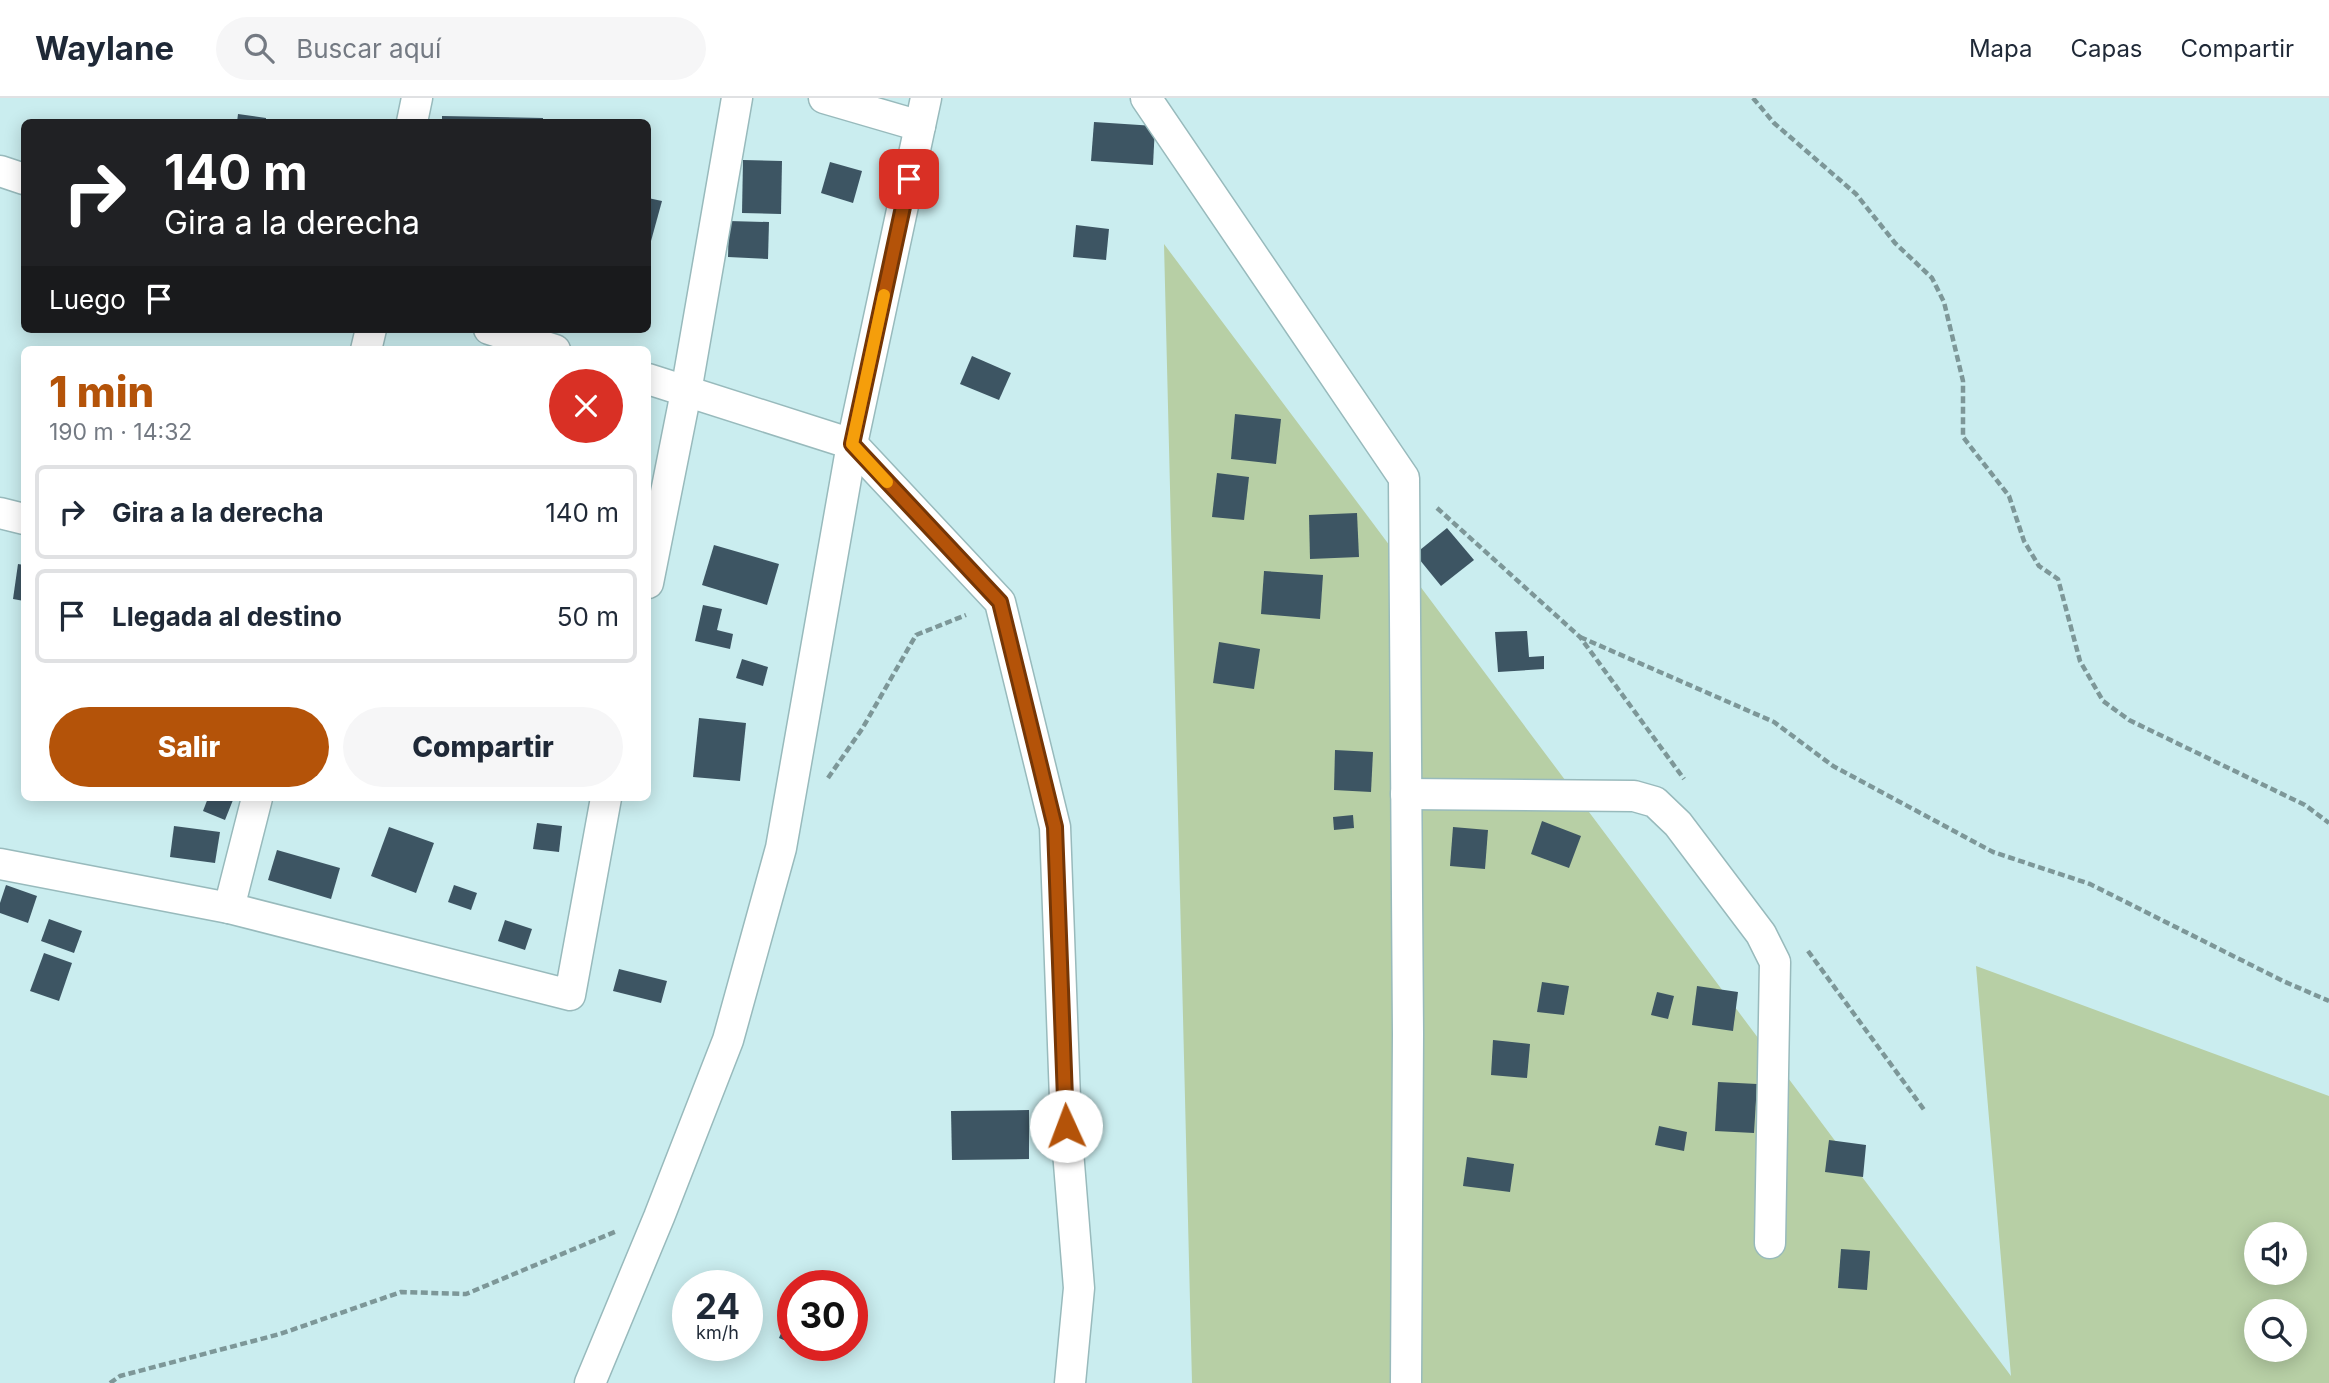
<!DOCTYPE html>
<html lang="es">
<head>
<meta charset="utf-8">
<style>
	body { margin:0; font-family:Inter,sans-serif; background:#f6f6f7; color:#1f2937; height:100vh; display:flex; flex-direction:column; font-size:26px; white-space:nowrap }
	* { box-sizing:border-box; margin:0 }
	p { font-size:23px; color:#747a83 }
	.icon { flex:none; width:38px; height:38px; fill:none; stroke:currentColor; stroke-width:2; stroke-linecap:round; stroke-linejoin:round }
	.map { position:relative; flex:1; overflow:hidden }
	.side { position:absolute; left:21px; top:248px; width:630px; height:455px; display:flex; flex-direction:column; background:#fff; border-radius:10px; box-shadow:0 4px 18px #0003 }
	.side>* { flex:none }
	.hud { position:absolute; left:21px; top:21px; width:630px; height:214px; border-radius:10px; box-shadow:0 4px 18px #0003; background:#202124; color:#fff; overflow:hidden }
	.buttons { position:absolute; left:2244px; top:1124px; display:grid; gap:14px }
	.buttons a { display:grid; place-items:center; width:63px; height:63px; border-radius:50%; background:#fff; box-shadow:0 4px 18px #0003; font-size:35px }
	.speed { position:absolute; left:672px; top:1172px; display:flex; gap:14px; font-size:35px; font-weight:700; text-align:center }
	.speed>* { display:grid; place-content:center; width:91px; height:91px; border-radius:50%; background:#fff; box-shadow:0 4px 18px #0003; line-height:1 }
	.speed small { font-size:18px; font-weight:400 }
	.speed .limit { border:10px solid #d22; background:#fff; color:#111 }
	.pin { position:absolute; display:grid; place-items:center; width:60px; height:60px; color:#fff; margin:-30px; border-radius:14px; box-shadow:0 4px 10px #0006 }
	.me { position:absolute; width:77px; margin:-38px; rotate:358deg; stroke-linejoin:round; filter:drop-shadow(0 0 5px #0008) }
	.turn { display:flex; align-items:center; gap:24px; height:147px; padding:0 28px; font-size:32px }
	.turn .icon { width:91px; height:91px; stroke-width:2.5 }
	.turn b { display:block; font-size:49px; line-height:60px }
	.then { display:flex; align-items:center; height:66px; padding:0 28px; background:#0003; gap:14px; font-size:26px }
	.round { display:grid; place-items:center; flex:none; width:74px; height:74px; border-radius:37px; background:#f6f6f7 }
	.head { display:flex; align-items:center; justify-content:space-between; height:119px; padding:0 28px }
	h1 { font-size:42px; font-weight:800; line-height:52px; color:#b45309 }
	.cta { display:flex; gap:14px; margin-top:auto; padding:14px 28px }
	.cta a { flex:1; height:80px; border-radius:42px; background:#b45309; color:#fff; font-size:28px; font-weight:800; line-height:80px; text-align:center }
	.cta a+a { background:#f6f6f7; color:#1f2937 }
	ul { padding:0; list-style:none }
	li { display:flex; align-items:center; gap:21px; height:94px; margin:0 14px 10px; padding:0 14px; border:4px solid #e0e1e3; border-radius:10px }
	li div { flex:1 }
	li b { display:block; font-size:26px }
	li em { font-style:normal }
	header { display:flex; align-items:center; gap:42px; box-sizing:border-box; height:98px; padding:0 35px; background:#fff; border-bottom:2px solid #e0e1e3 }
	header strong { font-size:33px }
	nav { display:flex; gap:38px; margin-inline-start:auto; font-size:24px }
	.search { width:490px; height:63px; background:#f6f6f7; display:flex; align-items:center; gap:18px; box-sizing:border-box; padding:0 24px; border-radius:38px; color:#747a83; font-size:26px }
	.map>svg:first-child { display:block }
</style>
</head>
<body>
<header>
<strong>Waylane</strong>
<div class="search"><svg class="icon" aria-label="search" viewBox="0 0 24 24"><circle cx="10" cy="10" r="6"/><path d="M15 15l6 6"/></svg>Buscar aquí</div>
<nav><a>Mapa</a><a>Capas</a><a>Compartir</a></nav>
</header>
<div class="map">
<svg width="2329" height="1285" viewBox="0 0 2329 1285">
	<rect width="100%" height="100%" fill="#caedef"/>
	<path fill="#b7cfa5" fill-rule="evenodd" d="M1164,146L2011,1278L1976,868L2329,998V1285H1192ZM2256,1136H2294V1174H2256ZM2256,1213H2294V1251H2256Z"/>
	<g fill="#3d5563">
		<polygon points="238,16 266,20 266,24 237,24"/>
		<polygon points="442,18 543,20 543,24 442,24"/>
		<polygon points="1094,24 1155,28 1153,67 1091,63"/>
		<polygon points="743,62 782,63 781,116 742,115"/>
		<polygon points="830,64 862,73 853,105 821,95"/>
		<polygon points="648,100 662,103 651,143 648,142"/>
		<polygon points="729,123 769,124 768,161 728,159"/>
		<polygon points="1076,127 1109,131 1106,162 1073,159"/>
		<polygon points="972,258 1011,275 999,302 960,286"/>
		<polygon points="1235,316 1281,321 1276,366 1231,361"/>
		<polygon points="1217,375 1249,379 1244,422 1212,419"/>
		<polygon points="1357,415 1359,459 1310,461 1309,417"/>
		<polygon points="1447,430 1474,462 1441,488 1415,456"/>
		<polygon points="714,447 779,466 767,507 702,487"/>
		<polygon points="18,466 24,467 24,503 13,501"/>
		<polygon points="1264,473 1323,477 1320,521 1261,516"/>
		<polygon points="703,507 722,511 717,532 733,536 730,551 695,543"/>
		<polygon points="1527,533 1529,559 1544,558 1544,571 1498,574 1495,534"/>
		<polygon points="1219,544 1260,551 1254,591 1213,585"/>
		<polygon points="742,561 768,569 763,588 736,580"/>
		<polygon points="699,620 746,625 740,683 693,679"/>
		<polygon points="1335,652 1373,654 1371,694 1334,692"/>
		<polygon points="208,700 233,702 225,722 203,713"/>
		<polygon points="1353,717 1354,730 1334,732 1333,719"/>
		<polygon points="1542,723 1581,738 1569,770 1531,756"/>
		<polygon points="537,725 562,728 559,754 533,751"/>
		<polygon points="174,728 220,734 215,765 170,759"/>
		<polygon points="389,729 434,745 416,795 371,778"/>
		<polygon points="1453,729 1488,732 1485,771 1450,768"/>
		<polygon points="277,752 340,770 331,801 268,782"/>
		<polygon points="6,787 37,798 28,825 0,815 0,805"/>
		<polygon points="454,787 477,795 471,812 448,804"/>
		<polygon points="49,821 82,833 74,855 41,843"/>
		<polygon points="505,822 532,831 525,852 498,843"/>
		<polygon points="44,855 72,865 59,903 30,893"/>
		<polygon points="619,871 667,883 661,905 613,893"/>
		<polygon points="1542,884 1569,888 1564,917 1537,914"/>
		<polygon points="1697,888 1738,894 1733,933 1692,927"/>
		<polygon points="1657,894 1674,898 1668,921 1651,917"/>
		<polygon points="1493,942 1530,946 1527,980 1491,977"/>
		<polygon points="1718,984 1757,986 1754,1035 1715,1033"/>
		<polygon points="1029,1012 1029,1061 952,1062 951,1013"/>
		<polygon points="1659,1028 1687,1034 1684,1053 1655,1047"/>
		<polygon points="1829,1042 1866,1047 1863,1079 1825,1074"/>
		<polygon points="1467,1059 1514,1066 1510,1094 1463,1088"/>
		<polygon points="1841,1151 1870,1153 1867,1192 1838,1190"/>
		<polygon points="787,1221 793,1223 793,1246 779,1240"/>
		<polygon points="798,1248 814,1248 812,1254"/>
	</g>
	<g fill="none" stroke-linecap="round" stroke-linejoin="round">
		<g stroke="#98babc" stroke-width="33">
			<g id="street">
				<polyline points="824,0 920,28"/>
				<polyline points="1146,0 1404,380 1408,936 1406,1285"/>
				<polyline points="412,24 417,0"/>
				<polyline points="0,73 24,81"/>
				<polyline points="489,231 555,252"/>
				<polyline points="366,252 371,231"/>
				<polyline points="648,281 852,346 1000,504 1055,729 1066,1028 1079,1190 1070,1285"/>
				<polyline points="0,415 24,421"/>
				<polyline points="648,485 686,294 737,0"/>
				<polyline points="1406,696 1634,698 1655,704 1678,726 1761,836 1775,864 1770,1145"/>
				<polyline points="0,766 229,810 570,897 606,700"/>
				<polyline points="229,810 257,700"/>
				<polyline points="590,1285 659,1119 728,942 781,750 852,346 926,0"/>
			</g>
		</g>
		<g stroke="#7d9798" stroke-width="4.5" stroke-dasharray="7 3.5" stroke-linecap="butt">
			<polyline points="1753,0 1774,25 1856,96 1895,145 1932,180 1944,204 1963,283 1963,339 2009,398 2024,443 2039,468 2058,481 2080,563 2103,603 2129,622 2305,707 2329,725"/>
			<polyline points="1437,410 1580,539 1684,681"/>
			<polyline points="1580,539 1774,624 1833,668 1993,754 2090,786 2283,883 2329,903"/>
			<polyline points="828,680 862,631 916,537 966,517"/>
			<polyline points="1808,853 1925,1013"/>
			<polyline points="110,1285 120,1278 280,1236 401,1194 466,1196 617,1133"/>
		</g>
		<use href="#street" stroke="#fff" stroke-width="30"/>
	</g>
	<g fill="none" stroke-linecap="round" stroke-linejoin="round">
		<g stroke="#753606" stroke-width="18">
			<polyline id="route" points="909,81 852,346 1000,504 1055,729 1066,1028"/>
		</g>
		<use href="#route" stroke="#b45309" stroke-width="12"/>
		<polyline stroke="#f59e0b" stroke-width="12" points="884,197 852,346 887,384"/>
	</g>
</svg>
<div class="buttons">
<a><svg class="icon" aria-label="sound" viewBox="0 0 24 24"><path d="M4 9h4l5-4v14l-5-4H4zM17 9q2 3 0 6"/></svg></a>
<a><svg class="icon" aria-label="search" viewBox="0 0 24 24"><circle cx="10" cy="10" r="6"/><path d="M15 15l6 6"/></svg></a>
</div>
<div class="speed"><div>24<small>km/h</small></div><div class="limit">30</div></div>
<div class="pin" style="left:909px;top:81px;background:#d93025"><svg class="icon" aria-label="arrive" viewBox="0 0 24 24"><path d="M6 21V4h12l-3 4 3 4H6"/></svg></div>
<svg class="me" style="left:1066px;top:1028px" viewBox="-20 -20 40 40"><circle r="19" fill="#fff"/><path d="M0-13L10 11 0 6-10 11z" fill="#b45309"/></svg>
<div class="hud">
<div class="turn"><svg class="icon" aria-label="right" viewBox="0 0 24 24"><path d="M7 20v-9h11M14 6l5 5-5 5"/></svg><div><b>140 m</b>Gira a la derecha</div></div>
<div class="then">Luego<svg class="icon" aria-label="arrive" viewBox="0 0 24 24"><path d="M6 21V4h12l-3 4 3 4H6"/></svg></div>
</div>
<section class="side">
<div class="head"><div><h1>1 min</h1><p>190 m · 14:32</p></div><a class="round" style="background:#d93025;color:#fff"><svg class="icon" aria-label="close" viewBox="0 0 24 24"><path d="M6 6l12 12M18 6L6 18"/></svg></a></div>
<ul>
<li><svg class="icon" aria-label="right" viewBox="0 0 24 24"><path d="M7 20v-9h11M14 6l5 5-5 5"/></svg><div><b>Gira a la derecha</b></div><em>140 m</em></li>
<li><svg class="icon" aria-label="arrive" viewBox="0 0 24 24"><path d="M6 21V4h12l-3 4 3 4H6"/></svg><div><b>Llegada al destino</b></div><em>50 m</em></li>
</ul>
<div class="cta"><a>Salir</a><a>Compartir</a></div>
</section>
</div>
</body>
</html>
